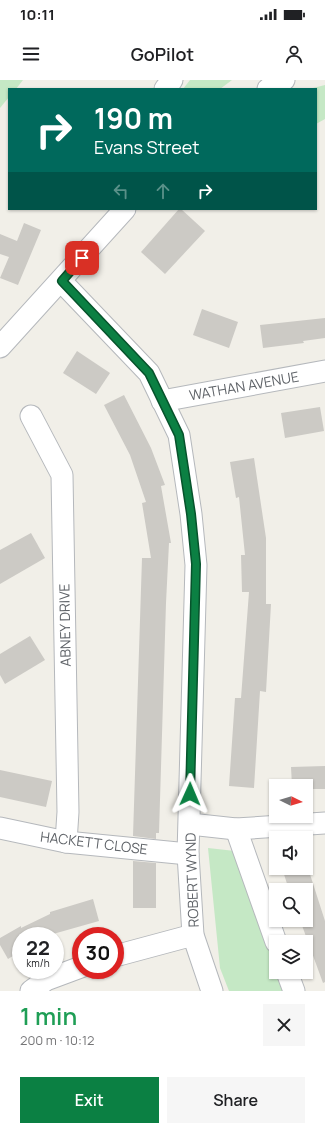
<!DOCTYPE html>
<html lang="en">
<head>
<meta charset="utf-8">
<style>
	body { margin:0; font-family:Manrope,sans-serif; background:#f6f6f6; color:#202124; height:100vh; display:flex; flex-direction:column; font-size:15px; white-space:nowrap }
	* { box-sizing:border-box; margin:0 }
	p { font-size:13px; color:#757577 }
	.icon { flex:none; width:22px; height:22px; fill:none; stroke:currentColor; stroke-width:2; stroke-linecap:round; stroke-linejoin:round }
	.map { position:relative; height:911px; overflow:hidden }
	.sheet { display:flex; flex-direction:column; background:#fff; flex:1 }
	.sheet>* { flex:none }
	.hud { position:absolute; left:8px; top:8px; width:309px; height:122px; border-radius:0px; box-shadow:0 1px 3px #0004; background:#00695c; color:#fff; overflow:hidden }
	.needle { width:26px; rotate:95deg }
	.fabs { position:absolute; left:269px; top:699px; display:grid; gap:8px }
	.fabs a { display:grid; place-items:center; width:44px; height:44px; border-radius:0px; background:#fff; box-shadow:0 1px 3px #0004; font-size:20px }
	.speed { position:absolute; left:12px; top:847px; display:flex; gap:8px; font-size:20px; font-weight:700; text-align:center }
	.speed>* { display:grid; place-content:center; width:52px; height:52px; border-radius:50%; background:#fff; box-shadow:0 1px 3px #0004; line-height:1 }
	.speed small { font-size:10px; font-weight:400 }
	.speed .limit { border:6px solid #d22; background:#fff; color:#111 }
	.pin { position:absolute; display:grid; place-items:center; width:34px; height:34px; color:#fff; margin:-17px; border-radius:8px; box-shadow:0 2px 6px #0006 }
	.me { position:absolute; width:44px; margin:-22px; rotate:1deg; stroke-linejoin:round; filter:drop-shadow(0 0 3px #0008) }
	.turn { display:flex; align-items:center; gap:14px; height:84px; padding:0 20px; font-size:18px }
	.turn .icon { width:52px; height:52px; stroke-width:2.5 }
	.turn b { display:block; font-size:28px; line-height:34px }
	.lanes { display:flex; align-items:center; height:38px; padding:0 20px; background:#0003; justify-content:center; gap:20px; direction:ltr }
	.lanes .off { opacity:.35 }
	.round { display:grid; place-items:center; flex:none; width:42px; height:42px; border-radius:0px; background:#f6f6f6 }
	.headline { display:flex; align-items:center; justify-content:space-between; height:68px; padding:0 20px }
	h1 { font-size:24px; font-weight:600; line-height:30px; color:#1e9e55 }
	.action { display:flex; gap:8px; margin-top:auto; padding:8px 20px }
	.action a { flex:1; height:46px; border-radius:0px; background:#0b8043; color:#fff; font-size:16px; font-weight:600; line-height:46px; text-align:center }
	.action a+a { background:#f6f6f6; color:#202124 }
	.status { display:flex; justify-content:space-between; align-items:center; height:28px; padding:0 20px; background:#fff; direction:ltr }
	.status svg { height:11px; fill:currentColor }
	header { display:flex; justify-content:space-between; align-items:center; height:52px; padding:0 20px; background:#fff; font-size:18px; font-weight:600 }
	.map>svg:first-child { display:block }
</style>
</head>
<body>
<div class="status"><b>10:11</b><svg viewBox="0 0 49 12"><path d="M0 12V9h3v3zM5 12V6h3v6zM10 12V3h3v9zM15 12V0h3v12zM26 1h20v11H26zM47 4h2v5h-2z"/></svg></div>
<header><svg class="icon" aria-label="menu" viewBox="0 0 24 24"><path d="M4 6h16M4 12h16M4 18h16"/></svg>GoPilot<svg class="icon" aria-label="person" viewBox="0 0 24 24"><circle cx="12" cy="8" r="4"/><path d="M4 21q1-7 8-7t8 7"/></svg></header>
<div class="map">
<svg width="325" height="911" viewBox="0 0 325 911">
	<rect width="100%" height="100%" fill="#f1efe8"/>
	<g fill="#c5e8c5">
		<polygon points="0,0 23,0 16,9 9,9 9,17 0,28"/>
		<polygon points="190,0 232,0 220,9 183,9"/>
		<polygon points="325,5 325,39 316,44 316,9 309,9"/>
		<polygon points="208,768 235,771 284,911 229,911 220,888"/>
	</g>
	<g fill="#cccac5">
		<polygon points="179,129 181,129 205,151 165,194 141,172"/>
		<polygon points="24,143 41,150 18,205 0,198 9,177 0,174 0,154 17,161"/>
		<polygon points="202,229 238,242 229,268 193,255"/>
		<polygon points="325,238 325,258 303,261 304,263 263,268 260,245"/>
		<polygon points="77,271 110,293 96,314 63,293"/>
		<polygon points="124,315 151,368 165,405 161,406 171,463 169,463 166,523 159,753 156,753 156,759 133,756 142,478 151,478 142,423 146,422 130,375 104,325"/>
		<polygon points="320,327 324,351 285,358 281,333"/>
		<polygon points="254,378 266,458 266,524 271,524 266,612 260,611 254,708 229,706 235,618 241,618 249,512 242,512 241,475 245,475 239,417 236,418 230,382"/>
		<polygon points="31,453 45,478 0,504 0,470"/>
		<polygon points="30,556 45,580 5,604 0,595 0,574"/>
		<polygon points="325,686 325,709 306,709 306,706 292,706 291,687"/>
		<polygon points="0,690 52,701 46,727 0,717"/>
		<polygon points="133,781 156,783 156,828 133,828"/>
		<polygon points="282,788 308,788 325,841 325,902 323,903 300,840 306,840 306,810 289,810"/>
		<polygon points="93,819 99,841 46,856 21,856 21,871 8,879 0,865 0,858 21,846 21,848 50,834 50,832"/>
	</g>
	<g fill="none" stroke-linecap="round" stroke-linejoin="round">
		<g stroke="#b5b8bc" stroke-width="23">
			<g id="minor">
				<polyline points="165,9 172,0"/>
				<polyline points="268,9 284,0"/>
				<polyline points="61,201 149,293 179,355 191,434 196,485 188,774 193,855 212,911"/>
				<polyline points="0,267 125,129"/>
				<polyline points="162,321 325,291"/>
				<polyline points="31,336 62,395 68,732 66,762"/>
				<polyline points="190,744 236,749 325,743"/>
				<polyline points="0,748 66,762 188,774"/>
				<polyline points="236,749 276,862"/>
				<polyline points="115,876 193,855"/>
				<polyline points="287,892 294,911"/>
				<polyline points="31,911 46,900 81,887"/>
			</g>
		</g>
		<use href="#minor" stroke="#fff" stroke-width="21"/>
	</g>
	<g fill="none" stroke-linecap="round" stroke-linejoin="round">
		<g stroke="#07532c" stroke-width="10">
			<polyline id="route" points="82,178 62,201 149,293 179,355 191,434 196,484 190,714"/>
		</g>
		<use href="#route" stroke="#0b8043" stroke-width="7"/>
	</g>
	<g text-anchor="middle" stroke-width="3.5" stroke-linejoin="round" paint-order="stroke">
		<g font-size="14" fill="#5f6368" stroke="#fff">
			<text transform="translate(244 306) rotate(-10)" y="5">WATHAN AVENUE</text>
			<text transform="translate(65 545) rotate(-91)" y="5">ABNEY DRIVE</text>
			<text transform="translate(94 763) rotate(7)" y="5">HACKETT CLOSE</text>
			<text transform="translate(192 800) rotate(-92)" y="5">ROBERT WYND</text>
		</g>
	</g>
</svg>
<div class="fabs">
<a><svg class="needle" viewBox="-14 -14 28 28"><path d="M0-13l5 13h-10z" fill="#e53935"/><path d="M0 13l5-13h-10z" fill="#757577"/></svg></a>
<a><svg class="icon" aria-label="sound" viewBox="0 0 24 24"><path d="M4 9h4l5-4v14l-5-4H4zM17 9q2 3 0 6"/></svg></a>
<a><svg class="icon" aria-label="search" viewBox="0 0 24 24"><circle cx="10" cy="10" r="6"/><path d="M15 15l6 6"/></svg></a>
<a><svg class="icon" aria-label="layers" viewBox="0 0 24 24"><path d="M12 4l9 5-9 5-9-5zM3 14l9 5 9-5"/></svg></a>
</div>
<div class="speed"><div>22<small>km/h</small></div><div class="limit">30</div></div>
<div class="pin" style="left:82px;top:178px;background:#d93025"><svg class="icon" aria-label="arrive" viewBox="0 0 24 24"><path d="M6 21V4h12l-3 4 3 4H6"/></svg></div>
<svg class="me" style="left:190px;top:714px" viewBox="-20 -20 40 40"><path d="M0-17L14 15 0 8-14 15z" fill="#0b8043" stroke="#fff" stroke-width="4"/></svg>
<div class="hud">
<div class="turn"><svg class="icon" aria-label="right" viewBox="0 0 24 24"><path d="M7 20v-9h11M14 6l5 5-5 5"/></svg><div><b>190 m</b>Evans Street</div></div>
<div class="lanes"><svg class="icon off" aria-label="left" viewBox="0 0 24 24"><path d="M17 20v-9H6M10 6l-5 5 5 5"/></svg><svg class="icon off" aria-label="ahead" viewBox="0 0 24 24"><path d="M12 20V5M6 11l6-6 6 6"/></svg><svg class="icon" aria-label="right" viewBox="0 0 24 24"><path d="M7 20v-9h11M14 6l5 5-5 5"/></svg></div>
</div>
</div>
<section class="sheet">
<div class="headline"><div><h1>1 min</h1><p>200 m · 10:12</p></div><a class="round"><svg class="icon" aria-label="close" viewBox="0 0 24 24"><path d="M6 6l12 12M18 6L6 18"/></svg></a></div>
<div class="action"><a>Exit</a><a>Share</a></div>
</section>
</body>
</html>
